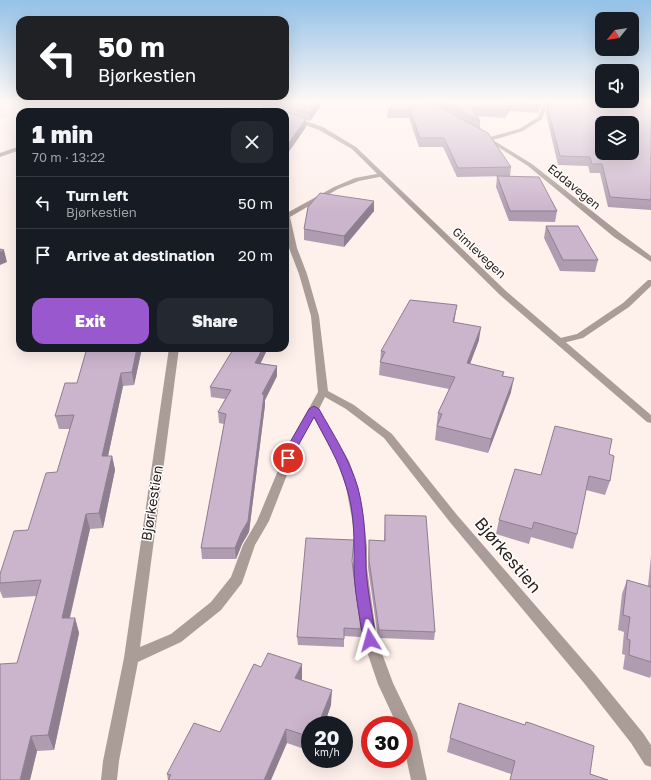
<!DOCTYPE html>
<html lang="en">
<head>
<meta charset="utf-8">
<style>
	body { margin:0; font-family:"Golos Text",sans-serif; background:#242831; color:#f1f3f6; height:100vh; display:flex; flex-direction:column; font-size:15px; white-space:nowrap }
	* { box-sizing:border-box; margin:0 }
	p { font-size:13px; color:#9ea1a6 }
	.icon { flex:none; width:22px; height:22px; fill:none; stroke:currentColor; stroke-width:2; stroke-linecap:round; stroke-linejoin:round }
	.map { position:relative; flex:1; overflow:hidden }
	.details { position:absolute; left:16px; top:108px; width:273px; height:244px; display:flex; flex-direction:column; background:#171b24; border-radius:12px; box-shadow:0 4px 16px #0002 }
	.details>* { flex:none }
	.banner { position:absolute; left:16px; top:16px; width:273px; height:84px; border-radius:12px; box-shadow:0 4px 16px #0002; background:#202124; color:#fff; overflow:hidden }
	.needle { width:26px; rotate:240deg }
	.tools { position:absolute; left:595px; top:12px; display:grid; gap:8px }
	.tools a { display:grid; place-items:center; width:44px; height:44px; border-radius:8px; background:#171b24; box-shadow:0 4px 16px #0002; font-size:20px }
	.speed { position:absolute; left:301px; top:716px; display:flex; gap:8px; font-size:20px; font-weight:700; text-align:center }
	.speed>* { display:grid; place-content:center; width:52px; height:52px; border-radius:50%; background:#171b24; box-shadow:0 4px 16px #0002; line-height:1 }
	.speed small { font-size:10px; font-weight:400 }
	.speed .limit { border:6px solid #d22; background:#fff; color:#111 }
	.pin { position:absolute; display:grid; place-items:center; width:34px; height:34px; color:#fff; margin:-17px; border:2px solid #fff; border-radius:50%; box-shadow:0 1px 4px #0007 }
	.me { position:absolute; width:44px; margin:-22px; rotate:352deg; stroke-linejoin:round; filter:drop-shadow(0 0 3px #0008) }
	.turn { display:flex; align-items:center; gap:14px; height:84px; padding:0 16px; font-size:18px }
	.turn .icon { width:52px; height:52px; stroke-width:2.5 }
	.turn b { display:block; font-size:28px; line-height:34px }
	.round { display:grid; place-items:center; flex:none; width:42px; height:42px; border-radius:12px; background:#242831 }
	.overview { display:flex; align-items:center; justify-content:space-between; height:68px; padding:0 16px }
	h1 { font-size:24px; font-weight:800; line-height:30px }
	.primary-button { display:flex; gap:8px; margin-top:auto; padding:8px 16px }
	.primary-button a { flex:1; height:46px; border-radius:12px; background:#9a58ce; color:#fff; font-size:16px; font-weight:800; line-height:46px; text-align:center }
	.primary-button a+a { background:#242831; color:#f1f3f6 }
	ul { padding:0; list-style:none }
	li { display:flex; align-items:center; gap:12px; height:52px; padding:0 16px; border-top:1px solid #363941 }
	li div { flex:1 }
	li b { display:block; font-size:15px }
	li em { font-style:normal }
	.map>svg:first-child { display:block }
</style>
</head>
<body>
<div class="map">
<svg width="651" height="780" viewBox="0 0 651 780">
	<rect width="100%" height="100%" fill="#fef0eb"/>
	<polygon fill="#fae1d8" points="0,101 161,101 89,112 20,112 20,119 0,118"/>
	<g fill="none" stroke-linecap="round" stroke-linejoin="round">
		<g fill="#aa9c97" fill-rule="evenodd">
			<polygon points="544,101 549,101 542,119 523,131 493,140 532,164 620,233 651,256 651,262 614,237 528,166 479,135 482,133 490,137 519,129 538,117"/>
			<polygon points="382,173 384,174 384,176 359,181 338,189 290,217 297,248 307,274 319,316 328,391 354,405 392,434 457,515 594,673 643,733 651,745 651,767 645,765 631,743 584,683 449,521 384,438 346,409 325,397 319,409 349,461 358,487 364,519 367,547 367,568 377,640 393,683 417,733 427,780 411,780 404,748 404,725 397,725 378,684 363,640 353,568 355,547 352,519 346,487 337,461 314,418 299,444 269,521 255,545 242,583 221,610 181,642 138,662 119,761 117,780 101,780 103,761 124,658 169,348 179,348 140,647 171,634 211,602 231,577 243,545 257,521 289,444 318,392 311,316 299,274 289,248 285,228 285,214 334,187 355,178"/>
			<polygon points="648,280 651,280 651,286 629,307 583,338 559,344 554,341 556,339 577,334 623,303"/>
		</g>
		<g fill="#aa9c97" fill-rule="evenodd">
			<polygon points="236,107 270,112 236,111 162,112 165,110"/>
			<polygon points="285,114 323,127 356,147 506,291 651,415 651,423 647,422 500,295 352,149 319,130 285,118"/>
			<polygon points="20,146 20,150 0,157 0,153"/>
		</g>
	</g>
	<g fill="#af9cb0">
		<polygon points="324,101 310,121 306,120 306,127 285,157 285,112 267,105 267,102"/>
		<polygon points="395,101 542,101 538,113 509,111 505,118 477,116 480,121 480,128 511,167 510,176 457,177 443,147 419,147 409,118 387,118 388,110"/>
		<polygon points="651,101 651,210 608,207 600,173 590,173 588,166 558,165 546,114 547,106"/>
		<polygon points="497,176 557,211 555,222 509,221 496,187"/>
		<polygon points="374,201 374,211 344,247 304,240 304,229"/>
		<polygon points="546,226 598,260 595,272 560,271 544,238"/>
		<polygon points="455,317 454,322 479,340 470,364 504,372 503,376 511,392 488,453 435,440 438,413 449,389 379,375 381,351"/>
		<polygon points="87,348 142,348 134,385 123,386 108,456 112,456 115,470 103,528 90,529 70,618 75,618 79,633 54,750 37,751 30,780 17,663 37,596 3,598 0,591 0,574 28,530 57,472 70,429 59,429 55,416 77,383"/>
		<polygon points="234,348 268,348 260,363 277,366 277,376 265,400 265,405 249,532 242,544 236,559 202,559 201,548 224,424 219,423 218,412 225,399 211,397 210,387"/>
		<polygon points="609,454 610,481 605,495 586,490 577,534 573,549 531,537 529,544 496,534 499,520 541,475"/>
		<polygon points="385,515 435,632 434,640 378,638 368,568 369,540 384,541"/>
		<polygon points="353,547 352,563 361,629 361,637 344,636 344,647 298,645 297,637"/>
		<polygon points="651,556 651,675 650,678 623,669 625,655 622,654 624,632 618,630 622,594 627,580 648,586"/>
		<polygon points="261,667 302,679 301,680 331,705 324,725 310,725 310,751 287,743 168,780 167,774 220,732"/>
		<polygon points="450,738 590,774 608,780 510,780 511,774 447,752"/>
	</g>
	<g fill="#8e7f90">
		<polygon points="319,101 324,101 310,121 310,113"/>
		<polygon points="541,101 542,101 538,113 539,105"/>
		<polygon points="510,103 509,111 505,118 507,110"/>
		<polygon points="306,119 306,127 285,157 285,148"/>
		<polygon points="374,201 374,211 344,247 344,236"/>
		<polygon points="4,250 7,262 0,265 0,252"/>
		<polygon points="287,303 287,312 285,316 285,306"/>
		<polygon points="457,305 455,317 451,335 453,322"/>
		<polygon points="481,327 479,340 465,377 467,363"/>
		<polygon points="137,348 142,348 134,385 132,372"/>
		<polygon points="263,348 268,348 256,373 255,363"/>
		<polygon points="277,366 277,376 265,400 265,405 249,532 242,544 236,559 235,548 262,394"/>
		<polygon points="121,373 123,386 105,470 102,456"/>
		<polygon points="514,378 511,392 488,453 491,439"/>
		<polygon points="112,456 115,470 103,528 99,513"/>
		<polygon points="86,514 90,529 66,633 62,618"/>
		<polygon points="75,618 79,633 54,750 48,735"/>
		<polygon points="302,664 302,679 296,693 295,678"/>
		<polygon points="332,690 331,705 324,725 318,725"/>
		<polygon points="286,729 287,743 271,780 264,780"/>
		<polygon points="31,736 37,751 30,780 20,780"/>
	</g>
	<g fill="#cbb5cd" stroke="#8e7f90" fill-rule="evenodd">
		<polygon points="268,101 319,101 310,113 284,105 284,111 306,119 285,148 285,112 257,112 264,105 271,105 271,103 267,102"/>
		<polygon points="395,101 428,101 488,133 511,167 458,168 444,138 420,138 410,110 388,110"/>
		<polygon points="442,101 541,101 539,105 510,103 507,110 471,107 480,121"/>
		<path d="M549,101H651V158H650L651,159V200L610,197L602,164H592L590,157L560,156L547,106ZM602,123H632V153H602Z"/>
		<polygon points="497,176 539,177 557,211 510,211"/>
		<polygon points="320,193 374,201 344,236 304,229 308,207"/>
		<polygon points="546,226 578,226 598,260 563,260"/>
		<polygon points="0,249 4,250 0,252"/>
		<polygon points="410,300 457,305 453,322 481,327 467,363 504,372 502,376 514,378 491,439 437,426 442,414 438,413 455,377 380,362 385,352 381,351"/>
		<polygon points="87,348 137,348 132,372 121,373 102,456 112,456 99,513 86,514 62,618 75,618 48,735 31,736 20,780 0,780 0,664 17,663 41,580 0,583 0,574 14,531 28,530 46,473 57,472 74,415 55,416 65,383 77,383"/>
		<polygon points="234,348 263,348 255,363 277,366 262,394 264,395 248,521 241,533 235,548 201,548 226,414 218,412 231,390 210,387"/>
		<polygon points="555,426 612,439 609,454 614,456 610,481 589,476 577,534 534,522 532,529 499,520 515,469 541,475"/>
		<polygon points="385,515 426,516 435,632 379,630 369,560 369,540 385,541"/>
		<polygon points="306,538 354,540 352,561 361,629 344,628 344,639 297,637"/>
		<polygon points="627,580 651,587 651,662 629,655 630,640 627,639 630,617 623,615"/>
		<polygon points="268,653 302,664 295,678 332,690 318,725 310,725 310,737 286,729 264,780 168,780 171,775 167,774 194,723 220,732 254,664 261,667"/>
		<polygon points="459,703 525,725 526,722 530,723 594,746 590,774 608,780 510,780 515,761 450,738"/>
	</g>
	<linearGradient id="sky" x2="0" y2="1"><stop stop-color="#94c2e8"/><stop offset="0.48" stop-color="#fff8f6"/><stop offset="1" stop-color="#fff8f6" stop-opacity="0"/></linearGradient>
	<rect width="651" height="211" fill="url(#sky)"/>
	<path fill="#9a58ce" stroke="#643986" d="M314,406L319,409C333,434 350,460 358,488C365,515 365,539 366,567C367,591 373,616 376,640L374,644L370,645L365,644L363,640C360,616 354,591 354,567C354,540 355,512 346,486C339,461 326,440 314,417L299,444L292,460L288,461L283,458L289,444L309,409Z"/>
	<g text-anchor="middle" stroke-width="3" stroke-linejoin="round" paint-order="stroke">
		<g font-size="12" fill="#2c201c" stroke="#fff">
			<text transform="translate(574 187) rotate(39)" y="4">Eddavegen</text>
			<text transform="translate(479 253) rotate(43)" y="4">Gimlevegen</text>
		</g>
		<g font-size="14" fill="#2c201c" stroke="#fff">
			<text transform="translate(152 503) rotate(-81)" y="5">Bjørkestien</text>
		</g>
		<g font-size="17" fill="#2c201c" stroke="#fff">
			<text transform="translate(508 555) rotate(50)" y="6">Bjørkestien</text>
		</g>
	</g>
</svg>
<div class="tools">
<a><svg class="needle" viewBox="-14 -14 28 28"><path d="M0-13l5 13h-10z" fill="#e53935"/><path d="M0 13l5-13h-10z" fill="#9ea1a6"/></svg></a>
<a><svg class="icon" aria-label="sound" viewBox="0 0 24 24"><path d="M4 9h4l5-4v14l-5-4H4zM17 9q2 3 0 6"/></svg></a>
<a><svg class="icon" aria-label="layers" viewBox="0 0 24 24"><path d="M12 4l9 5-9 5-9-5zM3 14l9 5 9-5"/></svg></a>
</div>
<div class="speed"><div>20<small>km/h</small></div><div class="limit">30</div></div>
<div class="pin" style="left:288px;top:458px;background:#d93025"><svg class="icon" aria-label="arrive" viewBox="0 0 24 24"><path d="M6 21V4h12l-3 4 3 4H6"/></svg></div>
<svg class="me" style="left:370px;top:640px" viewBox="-20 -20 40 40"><path d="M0-17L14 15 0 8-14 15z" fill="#9a58ce" stroke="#fff" stroke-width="4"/></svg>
<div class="banner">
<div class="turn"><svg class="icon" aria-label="left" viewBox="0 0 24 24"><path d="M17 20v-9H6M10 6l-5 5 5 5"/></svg><div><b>50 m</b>Bjørkestien</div></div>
</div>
<section class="details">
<div class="overview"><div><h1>1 min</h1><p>70 m · 13:22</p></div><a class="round"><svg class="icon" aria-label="close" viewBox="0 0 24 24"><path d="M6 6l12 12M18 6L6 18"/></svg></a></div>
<ul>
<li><svg class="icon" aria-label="left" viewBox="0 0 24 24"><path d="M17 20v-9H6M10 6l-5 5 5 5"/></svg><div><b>Turn left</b><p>Bjørkestien</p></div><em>50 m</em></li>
<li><svg class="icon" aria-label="arrive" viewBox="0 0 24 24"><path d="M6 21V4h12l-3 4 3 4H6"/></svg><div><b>Arrive at destination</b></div><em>20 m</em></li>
</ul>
<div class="primary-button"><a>Exit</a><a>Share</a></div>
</section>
</div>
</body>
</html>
